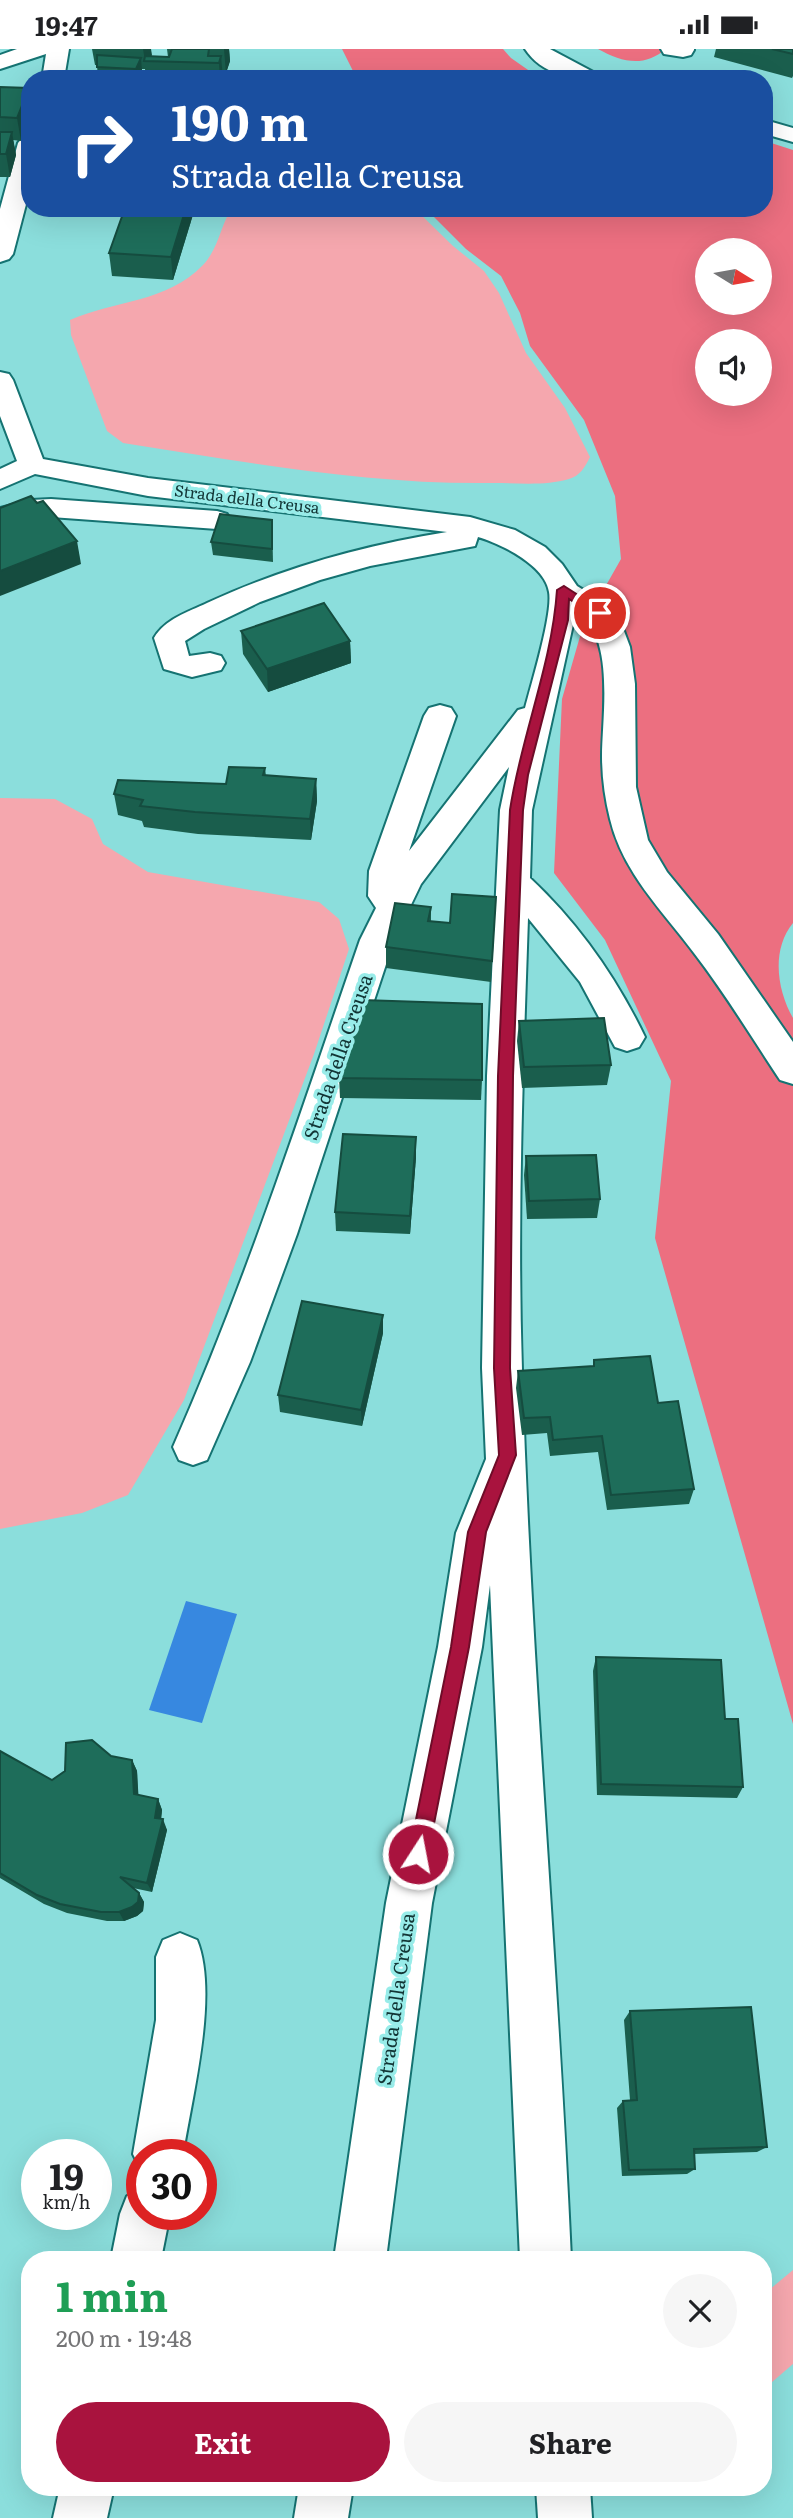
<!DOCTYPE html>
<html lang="en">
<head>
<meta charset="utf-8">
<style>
	body { margin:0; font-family:Literata,serif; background:#f6f6f6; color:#202124; height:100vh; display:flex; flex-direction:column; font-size:26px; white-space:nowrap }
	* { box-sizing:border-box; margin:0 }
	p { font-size:23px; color:#757577 }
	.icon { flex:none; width:38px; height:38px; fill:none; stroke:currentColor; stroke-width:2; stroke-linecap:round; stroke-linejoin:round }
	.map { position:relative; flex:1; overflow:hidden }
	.sheet { position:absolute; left:21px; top:2202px; width:751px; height:245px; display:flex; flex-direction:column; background:#fff; border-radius:28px; box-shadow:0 7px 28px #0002 }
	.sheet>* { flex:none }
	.top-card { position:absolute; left:21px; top:21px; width:752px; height:147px; border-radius:28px; box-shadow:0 7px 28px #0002; background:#1a4fa0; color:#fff; overflow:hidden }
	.needle { width:46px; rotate:101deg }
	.fabs { position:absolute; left:695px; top:189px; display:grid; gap:14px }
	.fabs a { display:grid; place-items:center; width:77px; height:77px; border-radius:50%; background:#fff; box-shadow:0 7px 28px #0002; font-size:35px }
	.speed { position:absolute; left:21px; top:2090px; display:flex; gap:14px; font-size:35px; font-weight:700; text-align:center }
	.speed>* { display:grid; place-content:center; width:91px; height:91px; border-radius:50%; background:#fff; box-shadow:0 7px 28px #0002; line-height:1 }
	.speed small { font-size:18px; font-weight:400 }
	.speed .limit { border:10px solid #d22; background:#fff; color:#111 }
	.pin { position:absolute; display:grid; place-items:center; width:60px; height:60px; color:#fff; margin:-30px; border:4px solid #fff; border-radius:50%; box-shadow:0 2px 7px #0007 }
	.me { position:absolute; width:77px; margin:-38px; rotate:11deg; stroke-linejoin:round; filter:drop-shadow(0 0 5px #0008) }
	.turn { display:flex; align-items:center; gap:24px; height:147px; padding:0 35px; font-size:32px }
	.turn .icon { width:91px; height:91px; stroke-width:2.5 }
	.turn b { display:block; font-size:49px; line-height:60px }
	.round { display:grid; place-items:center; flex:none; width:74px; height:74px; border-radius:37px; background:#f6f6f6 }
	.overview { display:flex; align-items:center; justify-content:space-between; height:119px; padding:0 35px }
	h1 { font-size:42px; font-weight:700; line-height:52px; color:#1e9e55 }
	.action { display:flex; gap:14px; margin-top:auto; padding:14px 35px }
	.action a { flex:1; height:80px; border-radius:42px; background:#a9133e; color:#fff; font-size:28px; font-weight:700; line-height:80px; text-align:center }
	.action a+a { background:#f6f6f6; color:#202124 }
	.status { display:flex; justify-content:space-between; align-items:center; height:49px; padding:0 35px; background:#fff; direction:ltr }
	.status svg { height:19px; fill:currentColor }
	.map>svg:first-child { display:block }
</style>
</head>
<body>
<div class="status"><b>19:47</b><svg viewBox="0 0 49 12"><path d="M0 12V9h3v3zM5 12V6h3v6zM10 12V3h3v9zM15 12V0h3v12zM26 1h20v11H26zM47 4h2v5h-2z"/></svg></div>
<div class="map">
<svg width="793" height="2469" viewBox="0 0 793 2469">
	<rect width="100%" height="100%" fill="#8bdedc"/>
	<g fill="#f5a7ae">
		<path d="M233,159H414L453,197L484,222L499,244L526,304L565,359L590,408C585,418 580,427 569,430C546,437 518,434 494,434C370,436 245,413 123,394L107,382L71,286L70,271C116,251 166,254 203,216C220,198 221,172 233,159Z"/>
		<polygon points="0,749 55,750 92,770 103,795 148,823 319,853 339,870 349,900 314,1005 184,1351 128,1446 82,1464 0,1480"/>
		<polygon points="793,2221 793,2315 764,2340 763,2246"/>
	</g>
	<g fill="#ec6f80" fill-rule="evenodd">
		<polygon points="342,0 503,0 511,9 541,30 357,30"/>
		<path d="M598,0H666C643,19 622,13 598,0Z"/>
		<path d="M765,92L793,101V874C771,901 777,941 793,969V1675L655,1189L671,1032L605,891L554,824L562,650L583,577L621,510L615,447L584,371L530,297L520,264L501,227L466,200L425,159H765ZM707,201H760V254H707ZM707,292H760V345H707Z"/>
	</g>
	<polygon fill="#3788e0" points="186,1552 237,1565 202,1674 149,1661"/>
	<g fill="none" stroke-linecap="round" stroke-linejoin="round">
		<g stroke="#157372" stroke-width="4">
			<g id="minor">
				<polygon points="17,0 69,0 64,30 42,30 46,5 0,20 0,6"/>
				<path d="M525,0H550L597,25L600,30C572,30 542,26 525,0Z"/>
				<polygon points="661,0 694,0 694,1 691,6 683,8 664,5"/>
				<polygon points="765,71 793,79 793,93 765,85"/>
				<polygon points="30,87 30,140 13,205 9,210 0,213 0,160 18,94 22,89"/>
				<path d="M0,323L9,325L13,331L43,410L148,429L470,468L515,481L545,498L562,515L577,537L608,556L624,582L630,598L635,635L636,738L648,791L667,823L718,885L793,993V1035L780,1031C752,989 725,944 694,904C662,861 623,824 610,770C605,750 602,729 602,707C602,668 616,586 576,562L532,761L530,829C579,875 616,928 645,988L639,998L627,1002L615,998L580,933L528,869C523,1019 517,1170 522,1321C531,1618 558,1914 571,2210H520L490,1536L482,1598L432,1854L386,2210H334L386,1854L438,1598L456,1484L486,1410L482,1319L487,1027L500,761L509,718L421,835L394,891L297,1185L250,1313L207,1411L193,1416L179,1411L173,1398C246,1233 301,1062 360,891L376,859L368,847L369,822L424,667L429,659L440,656L451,659L456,667L409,802L518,661L525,659C531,636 553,564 549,543C545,516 501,495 478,488L475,497L370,517L320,531L260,553L204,580L185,592L189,607L210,604L221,607L225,614L221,621L192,628L164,620L154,589C165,570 188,563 207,554C283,519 364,496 447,483L148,447L35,425L0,440V420L17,412L0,367Z"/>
				<polygon points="51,450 217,462 227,465 231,471 227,477 217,480 51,468 31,469 0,477 0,459 31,451"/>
				<path d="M180,1884L197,1891C219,1945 192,2047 183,2105H142V2123L133,2105L156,1971V1908L163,1891Z"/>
				<polygon points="142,2141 142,2165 170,2165 161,2210 111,2210 120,2165 127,2147"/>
				<polygon points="60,2438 114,2438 107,2469 53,2469"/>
				<polygon points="299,2438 353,2438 348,2469 294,2469"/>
				<polygon points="536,2438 590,2438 592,2469 538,2469"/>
			</g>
		</g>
		<use href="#minor" fill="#fff" fill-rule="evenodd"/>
	</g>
	<g fill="#1a5e4d">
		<polygon points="92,0 151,0 151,8 168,8 167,0 229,0 230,12 226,24 222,23 223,30 146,30 145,20 142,20 142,22 139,30 98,30 97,16 95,16"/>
		<polygon points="716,0 793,0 793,27 792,29 714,8"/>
		<polygon points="0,38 29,39 30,46 30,69 21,92 13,91 16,106 10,128 0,128"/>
		<polygon points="195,159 173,231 112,227 109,204"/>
		<polygon points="272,471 273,513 213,506 211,493"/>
		<polygon points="241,582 350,592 351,614 268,643 243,605"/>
		<polygon points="265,719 266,727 316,730 317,752 311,791 198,785 144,778 142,772 118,766 114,745 226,735"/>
		<polygon points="496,848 491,933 386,919 386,898 431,858 431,872 450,874"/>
		<polygon points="519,972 611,1016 607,1036 522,1039 517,992"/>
		<polygon points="339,1029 482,1031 481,1051 340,1049"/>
		<polygon points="526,1107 600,1150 597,1169 527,1170 524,1126"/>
		<polygon points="416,1108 410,1185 336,1182 335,1163"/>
		<polygon points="383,1266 383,1284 362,1377 280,1363 278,1346"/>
		<polygon points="594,1311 658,1354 694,1440 689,1455 607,1461 598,1403 550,1407 547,1384 522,1386 516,1339 518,1322 593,1317"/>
		<polygon points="596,1608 725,1670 743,1738 737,1749 597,1746 593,1622"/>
		<polygon points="0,1702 52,1731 111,1707 132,1711 137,1722 138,1746 158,1750 162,1761 161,1770 167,1781 152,1843 133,1839 139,1844 144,1853 143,1862 137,1867 124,1872 107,1872 67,1864 44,1855 0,1829"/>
		<polygon points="630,1962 767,2098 757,2103 694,2105 695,2120 687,2125 622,2127 617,2059 623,2052 630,2051 624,1971"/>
	</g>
	<g fill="#154c3f">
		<polygon points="143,0 151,0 152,6 149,12 145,12"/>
		<polygon points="224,0 229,0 230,12 226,24"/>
		<polygon points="221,7 223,30 220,30 219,14"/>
		<polygon points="141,9 142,22 139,30 137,30 136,20"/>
		<polygon points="29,39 30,69 21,92 17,69"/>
		<polygon points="12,83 16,106 10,128 6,105"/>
		<polygon points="186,159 195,159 173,231 171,208"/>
		<polygon points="77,492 81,515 0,547 0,522"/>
		<polygon points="350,592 351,614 268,643 267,620"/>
		<polygon points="316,730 317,752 311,791 310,770"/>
		<polygon points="416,1088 416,1108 410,1185 410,1167"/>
		<polygon points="383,1266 383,1284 362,1377 361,1361"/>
		<polygon points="132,1711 137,1722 139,1756 134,1745"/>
		<polygon points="158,1750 162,1761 160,1779 155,1769"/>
		<polygon points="163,1770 167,1781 152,1843 147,1834"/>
		<polygon points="139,1844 144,1853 143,1862 137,1867 124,1872 119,1863"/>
	</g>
	<g fill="#1e6d5a" stroke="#154c3f" stroke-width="2">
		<polygon points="172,0 209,0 208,7 221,7 219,14 144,12 145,7 169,8"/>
		<polygon points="772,0 793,0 793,5"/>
		<polygon points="97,6 141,9 136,20 97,18"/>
		<polygon points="0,38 29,39 17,69 0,68"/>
		<polygon points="0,83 12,83 6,105 0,105"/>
		<polygon points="125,159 186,159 171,208 109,204"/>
		<polygon points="31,447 37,454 43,452 77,492 0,522 0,459"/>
		<polygon points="220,465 272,471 272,500 211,493"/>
		<polygon points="324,554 350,592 267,620 241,582"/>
		<polygon points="229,718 265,719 263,726 316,730 310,770 195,763 140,757 143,751 114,745 118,731 226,735"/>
		<polygon points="452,845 496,848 492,912 386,898 395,854 431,858 428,872 450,874"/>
		<polygon points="362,951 482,955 482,1031 339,1029"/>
		<polygon points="604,969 611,1016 524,1018 519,972"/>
		<polygon points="343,1085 416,1088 410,1167 335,1163"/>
		<polygon points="596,1106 600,1150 529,1152 526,1107"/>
		<polygon points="302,1252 383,1266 361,1361 278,1346"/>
		<polygon points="650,1307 658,1354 678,1352 694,1440 611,1446 602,1387 553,1391 550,1368 524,1369 518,1322 594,1317 594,1311"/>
		<polygon points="596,1608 721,1611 725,1670 738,1670 743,1738 601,1735"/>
		<polygon points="92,1691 111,1707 132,1711 134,1745 158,1750 155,1769 163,1770 147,1834 120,1828 139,1844 138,1853 132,1858 119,1863 101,1863 60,1855 37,1846 0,1824 0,1702 52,1731 65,1722 66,1694"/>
		<polygon points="751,1958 767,2098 694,2100 695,2120 629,2121 623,2052 637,2051 630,1962"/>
	</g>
	<path fill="#a9133e" stroke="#6e0c28" stroke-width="2" d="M564,537L606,564L600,568L595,567L569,550L568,571L528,726L523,761L513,1027L510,1319L516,1406L486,1483L469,1598L428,1805L425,1812L418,1815L412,1812L409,1805L451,1598L468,1483L499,1406L494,1319L498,1027L510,761C521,687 552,616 557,541Z"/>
	<g text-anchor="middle" stroke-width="7" stroke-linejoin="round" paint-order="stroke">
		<g font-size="16" fill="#123535" stroke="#98ece9">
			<text transform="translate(247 450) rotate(7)" y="6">Strada della Creusa</text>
		</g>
		<g font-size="19" fill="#123535" stroke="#98ece9">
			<text transform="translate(338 1008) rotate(-71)" y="7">Strada della Creusa</text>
			<text transform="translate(396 1950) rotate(-82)" y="7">Strada della Creusa</text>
		</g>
	</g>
</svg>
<div class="fabs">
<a><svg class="needle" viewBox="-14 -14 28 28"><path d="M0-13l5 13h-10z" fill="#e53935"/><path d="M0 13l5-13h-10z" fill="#757577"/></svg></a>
<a><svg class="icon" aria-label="sound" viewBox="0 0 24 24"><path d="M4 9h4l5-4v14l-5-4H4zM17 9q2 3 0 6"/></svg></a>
</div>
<div class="speed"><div>19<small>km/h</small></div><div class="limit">30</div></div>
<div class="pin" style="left:600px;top:564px;background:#d93025"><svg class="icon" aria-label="arrive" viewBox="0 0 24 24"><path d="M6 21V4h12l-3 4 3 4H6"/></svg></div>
<svg class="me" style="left:418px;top:1805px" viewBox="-20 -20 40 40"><circle r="17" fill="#a9133e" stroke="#fff" stroke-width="3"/><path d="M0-11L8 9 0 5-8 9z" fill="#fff"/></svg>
<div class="top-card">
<div class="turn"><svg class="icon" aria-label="right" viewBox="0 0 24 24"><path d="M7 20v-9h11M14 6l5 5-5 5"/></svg><div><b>190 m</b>Strada della Creusa</div></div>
</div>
<section class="sheet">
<div class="overview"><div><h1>1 min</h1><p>200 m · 19:48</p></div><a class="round"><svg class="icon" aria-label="close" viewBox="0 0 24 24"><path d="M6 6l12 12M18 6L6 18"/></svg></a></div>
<div class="action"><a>Exit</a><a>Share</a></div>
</section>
</div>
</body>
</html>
